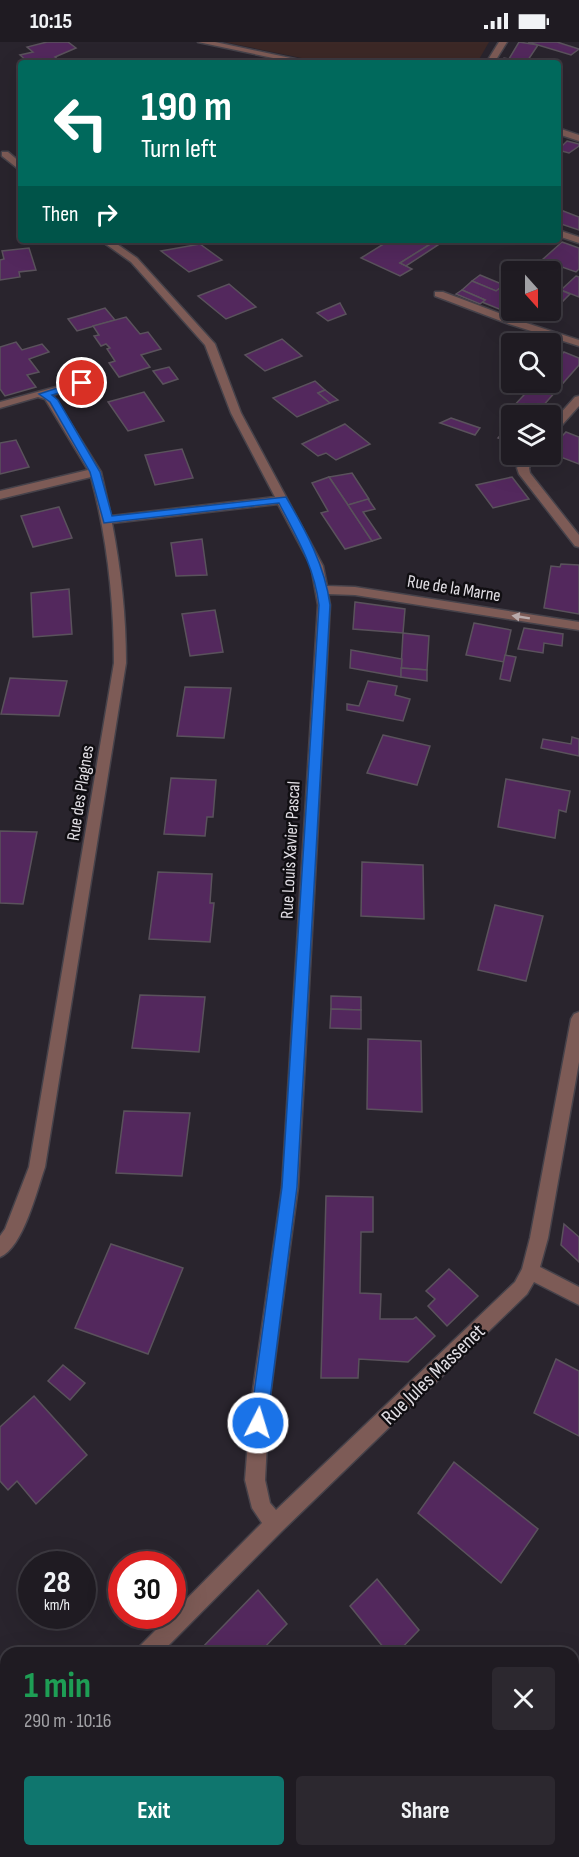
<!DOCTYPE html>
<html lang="en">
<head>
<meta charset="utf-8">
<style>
	body { margin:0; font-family:"Sofia Sans Condensed",sans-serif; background:#2c282f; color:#f1f3f6; height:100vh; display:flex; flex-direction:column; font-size:22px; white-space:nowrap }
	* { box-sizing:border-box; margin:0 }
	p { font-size:20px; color:#a1a1a5 }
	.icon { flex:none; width:33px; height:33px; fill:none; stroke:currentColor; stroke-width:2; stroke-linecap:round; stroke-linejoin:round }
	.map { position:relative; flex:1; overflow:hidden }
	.drawer { position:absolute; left:0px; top:1605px; width:579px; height:210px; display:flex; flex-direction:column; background:#1f1b22; border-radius:18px 18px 0 0; box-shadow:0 6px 24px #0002,0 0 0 2px #3c3940 }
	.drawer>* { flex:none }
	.hud { position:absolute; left:18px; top:18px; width:543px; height:183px; border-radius:6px; box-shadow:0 6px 24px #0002,0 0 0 2px #3c3940; background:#00695c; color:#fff; overflow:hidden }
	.needle { width:39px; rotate:159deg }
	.tools { position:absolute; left:501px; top:219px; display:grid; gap:12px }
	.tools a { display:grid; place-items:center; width:60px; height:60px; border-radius:6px; background:#1f1b22; box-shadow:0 6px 24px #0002,0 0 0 2px #3c3940; font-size:30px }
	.speed { position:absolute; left:18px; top:1509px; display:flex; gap:12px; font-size:30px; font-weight:700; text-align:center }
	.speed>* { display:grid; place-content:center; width:78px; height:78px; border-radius:50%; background:#1f1b22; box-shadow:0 6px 24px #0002,0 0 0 2px #3c3940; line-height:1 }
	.speed small { font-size:15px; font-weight:400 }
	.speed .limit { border:9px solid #d22; background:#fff; color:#111 }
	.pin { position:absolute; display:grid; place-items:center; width:51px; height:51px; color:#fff; margin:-26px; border:3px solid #fff; border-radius:50%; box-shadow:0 2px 6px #0007 }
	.me { position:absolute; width:66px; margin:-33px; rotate:5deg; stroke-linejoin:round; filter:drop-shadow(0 0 4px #0008) }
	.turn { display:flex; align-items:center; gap:21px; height:126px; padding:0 24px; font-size:27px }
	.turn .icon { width:78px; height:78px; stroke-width:2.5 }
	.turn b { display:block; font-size:42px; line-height:51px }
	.then { display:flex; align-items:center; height:57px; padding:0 24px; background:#0003; gap:12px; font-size:22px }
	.round { display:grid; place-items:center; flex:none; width:63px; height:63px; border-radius:6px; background:#2c282f }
	.head { display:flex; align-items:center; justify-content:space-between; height:102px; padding:0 24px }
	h1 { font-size:36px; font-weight:700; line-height:45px; color:#1e9e55 }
	.primary-button { display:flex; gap:12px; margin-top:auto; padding:12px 24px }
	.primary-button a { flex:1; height:69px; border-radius:6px; background:#0f766e; color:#fff; font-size:24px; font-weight:700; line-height:69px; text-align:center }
	.primary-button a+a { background:#2c282f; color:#f1f3f6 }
	.status { display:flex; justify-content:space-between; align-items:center; height:42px; padding:0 30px; background:#1f1b22; direction:ltr }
	.status svg { height:16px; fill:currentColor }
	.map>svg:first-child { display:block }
</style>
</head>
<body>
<div class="status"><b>10:15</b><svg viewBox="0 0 49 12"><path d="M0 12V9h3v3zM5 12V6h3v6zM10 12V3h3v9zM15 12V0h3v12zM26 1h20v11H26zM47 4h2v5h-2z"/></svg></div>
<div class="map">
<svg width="579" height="1815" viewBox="0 0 579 1815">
	<rect width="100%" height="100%" fill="#29242d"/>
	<polygon fill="#3c2826" points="224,0 489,0 477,21 326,21"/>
	<g fill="#53285d" stroke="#5a525c" stroke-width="1.5">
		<polygon points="47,0 68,0 76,6 55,15 63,21 29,21 20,13 33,10 27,5"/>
		<polygon points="519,0 538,3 526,21 502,20 504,16 509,17"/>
		<polygon points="528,0 557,0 579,7 571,13"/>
		<polygon points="567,99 579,102 579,104 569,111 558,108"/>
		<polygon points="558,167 579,175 579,188 558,181"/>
		<polygon points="390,198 426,198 432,201 400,221 412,227 400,234 361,216"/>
		<polygon points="562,200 579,206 579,227 576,230 542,218"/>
		<polygon points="432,201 438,203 406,224 400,221"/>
		<polygon points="200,202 222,218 189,230 161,209"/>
		<polygon points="29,206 36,228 19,230 20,235 0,238 0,218 4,217 2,209"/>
		<polygon points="480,233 504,243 496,249 472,239"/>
		<polygon points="576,234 579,235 579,255 561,248"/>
		<polygon points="472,239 496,249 504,243 512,246 512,264 504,269 482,260 485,258 462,248"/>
		<polygon points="229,242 256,265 226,277 198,254"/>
		<polygon points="550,244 563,249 570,252 560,262 550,258"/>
		<polygon points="462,248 485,258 480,262 456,252"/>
		<polygon points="340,261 346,272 328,279 317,271"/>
		<polygon points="105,266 115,278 77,289 68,277"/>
		<polygon points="126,275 140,292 148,290 161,307 141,313 150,325 119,335 109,321 115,319 107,307 110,306 106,302 101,304 94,294 99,293 93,284"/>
		<polygon points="282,297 302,314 265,329 245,313"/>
		<polygon points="16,300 22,308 42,302 49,310 29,317 39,330 27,333 36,345 5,354 0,347 0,305"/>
		<polygon points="564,310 579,316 579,323 534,374 527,374 511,367 536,340 550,340 550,324"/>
		<polygon points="169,325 178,337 163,342 153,329"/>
		<polygon points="315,339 325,348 318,351 330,361 297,375 273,356"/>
		<polygon points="325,348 338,358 330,361 318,351"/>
		<polygon points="144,350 164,379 128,389 108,360"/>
		<polygon points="451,376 480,386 475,393 440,381"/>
		<polygon points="512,381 512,401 498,396"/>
		<polygon points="345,382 370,402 336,418 326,411 318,414 302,402"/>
		<polygon points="566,390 579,395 579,422 550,411 550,407"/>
		<polygon points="16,398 29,425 0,432 0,401"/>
		<polygon points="182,407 193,436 155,443 145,413"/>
		<polygon points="352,431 369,457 348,463 329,435"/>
		<polygon points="329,435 348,463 372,499 345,507 321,471 328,469 312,441"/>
		<polygon points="512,435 529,457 493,466 476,443"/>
		<polygon points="368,457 375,467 363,470 381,496 372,499 348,463"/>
		<polygon points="59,465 72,496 33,505 21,474"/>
		<polygon points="202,497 207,533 176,534 171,501"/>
		<polygon points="561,522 579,523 579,572 544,566 551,524 560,525"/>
		<polygon points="69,547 72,592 33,595 31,551"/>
		<polygon points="355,560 405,567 403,591 353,587"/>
		<polygon points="215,568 223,610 190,614 182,572"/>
		<polygon points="474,581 511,588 504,620 466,613"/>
		<polygon points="524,586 563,592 562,604 544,601 543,611 518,607"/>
		<polygon points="403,591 429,594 427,628 401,626"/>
		<polygon points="351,608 402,617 401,635 350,626"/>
		<polygon points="505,613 516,615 510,639 500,637"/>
		<polygon points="401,626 427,628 427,639 401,635"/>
		<polygon points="10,636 67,639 59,674 1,672"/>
		<polygon points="368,639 397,644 395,653 410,657 403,679 347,668 347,662 359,664"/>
		<polygon points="185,645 231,646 224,696 177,694"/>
		<polygon points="383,693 430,704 417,743 367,731"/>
		<polygon points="572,695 579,697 579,714 541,706 543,697 571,702"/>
		<polygon points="171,736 216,738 213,775 207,775 205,794 164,792"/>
		<polygon points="506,737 570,749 566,770 559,768 555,796 498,785"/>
		<polygon points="0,789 37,790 23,862 0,861"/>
		<polygon points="362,820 423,823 424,877 361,874"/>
		<polygon points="158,830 212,832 210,861 214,861 210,900 149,897"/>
		<polygon points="495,863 543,874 526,939 478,928"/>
		<polygon points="140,953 205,955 199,1010 132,1006"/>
		<polygon points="331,954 361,955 361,968 331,967"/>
		<polygon points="331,967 361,968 361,987 330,986"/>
		<polygon points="368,997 421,999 422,1070 367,1067"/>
		<polygon points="124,1069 190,1071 182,1134 116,1131"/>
		<polygon points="326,1154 373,1155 373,1190 361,1190 360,1251 381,1252 380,1277 413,1277 416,1275 435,1294 408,1320 359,1317 358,1336 321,1336"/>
		<polygon points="564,1182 579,1195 579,1220 561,1203"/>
		<polygon points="111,1202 183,1226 148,1312 75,1286"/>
		<polygon points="449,1227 478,1254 447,1284 428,1264 435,1257 426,1249"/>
		<polygon points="556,1317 579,1329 579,1394 534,1371"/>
		<polygon points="63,1323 85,1341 70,1358 48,1339"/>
		<polygon points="34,1354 87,1413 36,1462 17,1439 8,1448 0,1439 0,1385"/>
		<polygon points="454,1420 538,1487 501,1541 418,1471"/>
		<polygon points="377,1537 419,1588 397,1611 388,1611 350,1564"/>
		<polygon points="258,1548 287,1582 259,1611 197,1611"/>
		<polygon points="6,1769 6,1809 49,1809 41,1815 0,1815 0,1773"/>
		<polygon points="49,1809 148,1809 141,1815 41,1815"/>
		<polygon points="190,1809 241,1809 235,1815 195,1815"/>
	</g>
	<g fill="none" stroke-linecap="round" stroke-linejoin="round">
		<g stroke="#46424a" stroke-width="3">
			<g id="minor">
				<polygon points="198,0 215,0 314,21 297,21"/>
				<polygon points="499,0 507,0 494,21 486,21"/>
				<polygon points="558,86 579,93 579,99 558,92"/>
				<polygon points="2,110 8,110 21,121 21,129 2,114"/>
				<polygon points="558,188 579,195 579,201 558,194"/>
				<path d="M100,198H111L137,216L215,302L241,371L323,524L327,544L355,545L579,580V588L355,553L328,552L330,563L298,1145L269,1362L265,1438L270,1461L276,1468L515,1240L522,1227L530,1196L571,977L574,972L579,970V1020L548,1196L540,1225L579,1245V1263L534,1240L527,1252L282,1489L161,1611H137L140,1604L262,1481L252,1466L245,1438L251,1362L282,1145L318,563L311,524L278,462L112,481C121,528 126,573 126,621L45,1125C37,1148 23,1206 0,1215V1194L5,1187L29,1125L114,621C114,558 107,495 91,435L0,457V449L88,428L45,357L38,355L0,366V360L82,338L86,339V343L53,353L101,430L111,474L275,455L231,371L205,303L131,220Z"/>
				<polygon points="435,250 443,250 517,278 579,298 579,304 509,282 435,254"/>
				<polygon points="579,354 579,364 554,392 550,393 550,383 575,355"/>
				<polygon points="525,412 536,412 529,426 530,431 579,493 579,505 575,504 519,432 517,426"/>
				<polygon points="6,1718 6,1741 0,1744 0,1721"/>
			</g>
		</g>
		<use href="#minor" fill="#7d5b56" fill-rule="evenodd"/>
	</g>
	<defs><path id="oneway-solid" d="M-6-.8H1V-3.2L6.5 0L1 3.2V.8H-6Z" transform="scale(1.5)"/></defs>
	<use fill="#b9aaab" href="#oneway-solid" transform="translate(521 575) rotate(-171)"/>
	<path fill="#1a73e8" stroke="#114b97" stroke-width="1.5" d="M82,338L85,339V343L52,353L58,358L100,430L112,474L286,455C306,489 325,524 330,563L297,1145L267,1381L264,1387L258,1390L252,1387L250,1381L282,1145L319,563C314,524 297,496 279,461L104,481L90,430L50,360L39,352Z"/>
	<g text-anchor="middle" stroke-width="5" stroke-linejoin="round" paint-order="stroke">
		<g font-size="18" fill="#e1dee4" stroke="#100e12">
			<text transform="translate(454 546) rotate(9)" y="6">Rue de la Marne</text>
			<text transform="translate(80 751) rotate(-81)" y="6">Rue des Plagnes</text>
			<text transform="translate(290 808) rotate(-87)" y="6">Rue Louis Xavier Pascal</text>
		</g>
		<g font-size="21" fill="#e1dee4" stroke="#100e12">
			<text transform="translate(433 1332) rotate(-44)" y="7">Rue Jules Massenet</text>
		</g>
	</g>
</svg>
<div class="tools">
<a><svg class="needle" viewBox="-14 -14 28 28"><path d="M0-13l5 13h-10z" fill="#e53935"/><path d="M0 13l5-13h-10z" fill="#a1a1a5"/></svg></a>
<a><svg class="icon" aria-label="search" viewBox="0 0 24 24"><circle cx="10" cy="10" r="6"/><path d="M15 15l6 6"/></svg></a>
<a><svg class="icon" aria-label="layers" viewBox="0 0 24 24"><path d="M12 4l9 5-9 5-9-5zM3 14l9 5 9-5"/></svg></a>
</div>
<div class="speed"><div>28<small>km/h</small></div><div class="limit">30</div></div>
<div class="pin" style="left:82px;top:341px;background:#d93025"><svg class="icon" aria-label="arrive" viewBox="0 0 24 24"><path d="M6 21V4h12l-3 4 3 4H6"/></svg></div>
<svg class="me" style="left:258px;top:1381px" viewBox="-20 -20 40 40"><circle r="17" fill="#1a73e8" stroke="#fff" stroke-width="3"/><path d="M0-11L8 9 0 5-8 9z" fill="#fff"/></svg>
<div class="hud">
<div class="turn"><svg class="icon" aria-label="left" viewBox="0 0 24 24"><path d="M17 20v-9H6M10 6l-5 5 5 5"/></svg><div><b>190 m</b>Turn left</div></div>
<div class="then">Then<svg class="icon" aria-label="right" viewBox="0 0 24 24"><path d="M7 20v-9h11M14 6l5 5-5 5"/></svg></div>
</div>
<section class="drawer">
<div class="head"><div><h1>1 min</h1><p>290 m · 10:16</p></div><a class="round"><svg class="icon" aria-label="close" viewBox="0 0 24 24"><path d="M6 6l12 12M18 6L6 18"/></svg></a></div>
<div class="primary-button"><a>Exit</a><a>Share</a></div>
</section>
</div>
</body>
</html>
